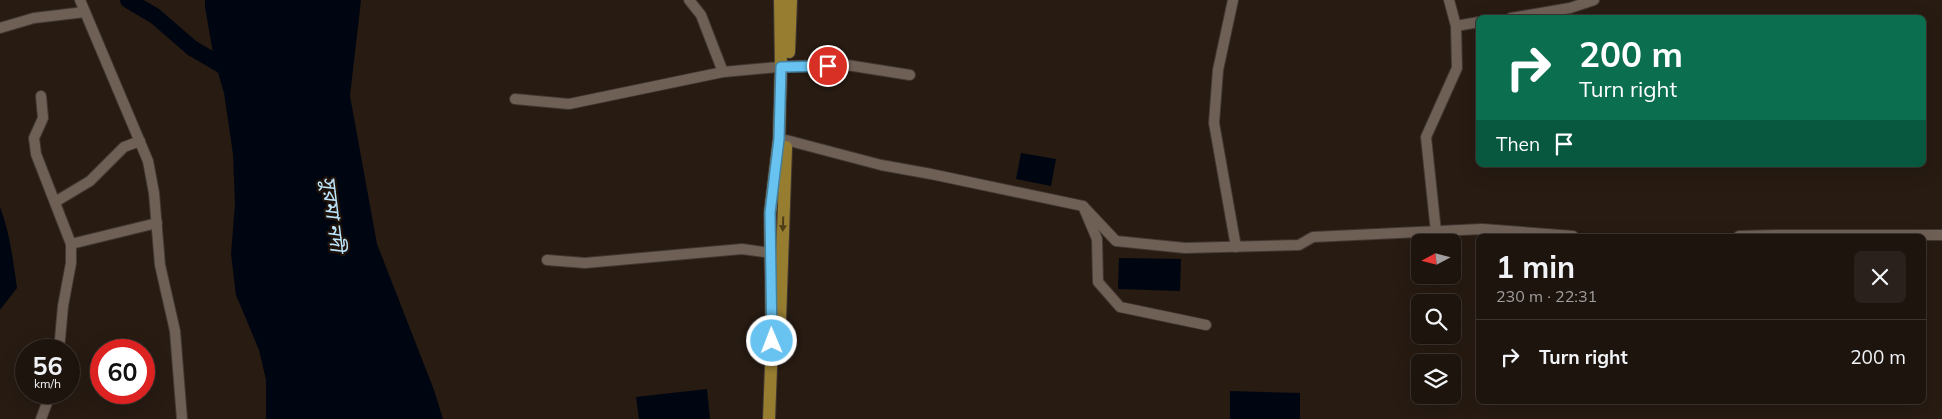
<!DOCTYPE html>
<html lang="en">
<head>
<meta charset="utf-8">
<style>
	body { margin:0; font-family:Mulish,"Noto Sans Bengali",sans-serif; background:#2a211c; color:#f1f3f6; height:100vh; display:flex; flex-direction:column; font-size:19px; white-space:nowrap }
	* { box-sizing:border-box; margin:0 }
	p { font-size:16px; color:#a09e9e }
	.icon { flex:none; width:28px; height:28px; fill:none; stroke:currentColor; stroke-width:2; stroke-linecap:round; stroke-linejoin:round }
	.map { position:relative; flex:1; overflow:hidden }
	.panel { position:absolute; left:1476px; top:234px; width:450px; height:170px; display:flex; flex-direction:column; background:#1d140e; border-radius:8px; box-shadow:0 5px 20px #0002,0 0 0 1px #3b332e }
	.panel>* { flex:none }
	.banner { position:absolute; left:1476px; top:15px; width:450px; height:152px; border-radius:8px; box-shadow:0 5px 20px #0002,0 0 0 1px #3b332e; background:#0b6e4f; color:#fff; overflow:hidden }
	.needle { width:32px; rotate:263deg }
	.fabs { position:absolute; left:1411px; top:234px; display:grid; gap:10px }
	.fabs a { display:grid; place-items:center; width:50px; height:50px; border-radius:8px; background:#1d140e; box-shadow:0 5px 20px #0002,0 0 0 1px #3b332e; font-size:25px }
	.speed { position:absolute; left:15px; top:339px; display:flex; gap:10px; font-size:25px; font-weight:700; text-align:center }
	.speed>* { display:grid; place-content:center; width:65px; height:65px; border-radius:50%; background:#1d140e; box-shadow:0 5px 20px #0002,0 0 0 1px #3b332e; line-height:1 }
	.speed small { font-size:12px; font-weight:400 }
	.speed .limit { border:8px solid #d22; background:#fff; color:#111 }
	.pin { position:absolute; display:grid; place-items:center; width:42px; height:42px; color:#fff; margin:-21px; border:2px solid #fff; border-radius:50%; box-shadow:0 1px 5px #0007 }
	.me { position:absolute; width:55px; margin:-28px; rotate:359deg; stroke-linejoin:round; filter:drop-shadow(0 0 4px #0008) }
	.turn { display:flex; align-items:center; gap:18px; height:105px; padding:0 20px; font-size:22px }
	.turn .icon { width:65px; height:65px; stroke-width:2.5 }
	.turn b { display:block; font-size:35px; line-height:42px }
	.then { display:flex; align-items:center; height:48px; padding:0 20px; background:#0003; gap:10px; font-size:19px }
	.round { display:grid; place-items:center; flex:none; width:52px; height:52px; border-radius:8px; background:#2a211c }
	.headline { display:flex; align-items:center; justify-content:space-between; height:85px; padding:0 20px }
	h1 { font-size:30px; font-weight:700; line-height:38px }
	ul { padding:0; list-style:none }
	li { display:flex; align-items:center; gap:15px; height:75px; padding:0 20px; border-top:1px solid #3b332e }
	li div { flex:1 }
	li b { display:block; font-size:19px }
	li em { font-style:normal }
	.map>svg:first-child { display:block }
</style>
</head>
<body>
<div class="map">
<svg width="1942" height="419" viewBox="0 0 1942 419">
	<rect width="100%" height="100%" fill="#271b12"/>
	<g fill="#000611">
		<polygon points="205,0 361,0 350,96 377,244 434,390 443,419 266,419 266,380 259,350 236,295 231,254 235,204 233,154 224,93 214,59 205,7"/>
		<polygon points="1021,153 1056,159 1051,186 1016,179"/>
		<path d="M0,207C10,233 13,260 17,288L0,310Z"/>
		<polygon points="1119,258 1181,259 1180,291 1118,289"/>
		<polygon points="707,389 710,419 639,419 636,397"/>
		<polygon points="1230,391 1300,393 1300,419 1230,419"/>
	</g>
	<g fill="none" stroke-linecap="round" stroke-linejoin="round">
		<polyline stroke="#000611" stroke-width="16" points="128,0 155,16 192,48 233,72"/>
		<g stroke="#423833" stroke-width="12">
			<g id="minor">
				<polyline points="80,0 148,161 154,193 160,265 175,331 182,419"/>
				<polyline points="689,0 701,15 723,72"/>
				<polyline points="1233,0 1218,70 1214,123 1236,247"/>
				<polyline points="1511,18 1570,8 1594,0"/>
				<polyline points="1456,26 1479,22"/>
				<polyline points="0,28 34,18 85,12"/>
				<polyline points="41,96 43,118 34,138 36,154 71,244 71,263 63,306 59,350"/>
				<polyline points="515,99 569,104 723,72 789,66 847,65 910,75"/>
				<polyline points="786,140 881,165 931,174 1083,206 1097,239 1098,282 1120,307 1206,325"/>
				<polyline points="55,202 90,181 124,147 140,141"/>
				<polyline points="1083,206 1116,241 1185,248 1299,245 1313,237 1482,229 1573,236"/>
				<polyline points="1436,232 1426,137 1457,68 1456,26 1449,0"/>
				<polyline points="1739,236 1776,235 1942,235"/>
				<polyline points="71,244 157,223"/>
				<polyline points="547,260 585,263 742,249 771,253"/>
				<polyline points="41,419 51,392"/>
			</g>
		</g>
		<g stroke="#423833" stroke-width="14">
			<g id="major">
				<polyline points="789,52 791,0"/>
				<polyline points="780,320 786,147"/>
				<polyline points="769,419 772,341 770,213 779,139 781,67 780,0"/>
			</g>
		</g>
		<use href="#minor" stroke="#6f6056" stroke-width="10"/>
		<use href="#major" stroke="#977d30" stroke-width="12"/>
	</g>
	<defs><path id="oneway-solid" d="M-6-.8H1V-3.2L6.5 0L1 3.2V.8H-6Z" transform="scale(1.25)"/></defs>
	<use fill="#4e3d19" href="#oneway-solid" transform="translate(783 224) rotate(92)"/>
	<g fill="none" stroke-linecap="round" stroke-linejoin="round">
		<g stroke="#447f9d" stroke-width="12">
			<polyline id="route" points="772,341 770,213 779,139 781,67 828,66"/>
		</g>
		<use href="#route" stroke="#69c3f1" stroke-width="9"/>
	</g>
	<g text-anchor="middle" stroke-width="4.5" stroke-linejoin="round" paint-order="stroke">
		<g font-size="20" font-style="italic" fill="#bde5fb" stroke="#1e120a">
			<text transform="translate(333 214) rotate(83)" y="7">সুরমা নদী</text>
		</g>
	</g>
</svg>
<div class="fabs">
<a><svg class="needle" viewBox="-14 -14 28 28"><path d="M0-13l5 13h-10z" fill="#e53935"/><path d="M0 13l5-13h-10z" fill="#a09e9e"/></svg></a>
<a><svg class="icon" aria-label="search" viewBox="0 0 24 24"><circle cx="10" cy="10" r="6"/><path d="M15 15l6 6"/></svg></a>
<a><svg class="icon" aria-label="layers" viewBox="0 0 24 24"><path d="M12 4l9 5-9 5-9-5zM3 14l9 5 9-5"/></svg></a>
</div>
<div class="speed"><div>56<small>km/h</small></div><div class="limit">60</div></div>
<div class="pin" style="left:828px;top:66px;background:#d93025"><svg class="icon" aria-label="arrive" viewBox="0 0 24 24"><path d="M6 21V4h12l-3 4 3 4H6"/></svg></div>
<svg class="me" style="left:772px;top:341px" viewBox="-20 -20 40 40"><circle r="17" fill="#69c3f1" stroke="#fff" stroke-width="3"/><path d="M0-11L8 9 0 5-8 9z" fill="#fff"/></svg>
<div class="banner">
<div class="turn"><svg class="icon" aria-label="right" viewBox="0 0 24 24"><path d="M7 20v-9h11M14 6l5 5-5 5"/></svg><div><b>200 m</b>Turn right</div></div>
<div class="then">Then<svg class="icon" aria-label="arrive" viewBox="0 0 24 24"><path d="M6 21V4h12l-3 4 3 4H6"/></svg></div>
</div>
<section class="panel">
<div class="headline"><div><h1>1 min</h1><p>230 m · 22:31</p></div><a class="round"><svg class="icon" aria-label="close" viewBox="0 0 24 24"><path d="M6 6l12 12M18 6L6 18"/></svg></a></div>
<ul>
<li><svg class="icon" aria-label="right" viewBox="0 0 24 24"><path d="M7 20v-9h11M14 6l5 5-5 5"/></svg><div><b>Turn right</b></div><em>200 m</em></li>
</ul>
</section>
</div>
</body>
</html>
